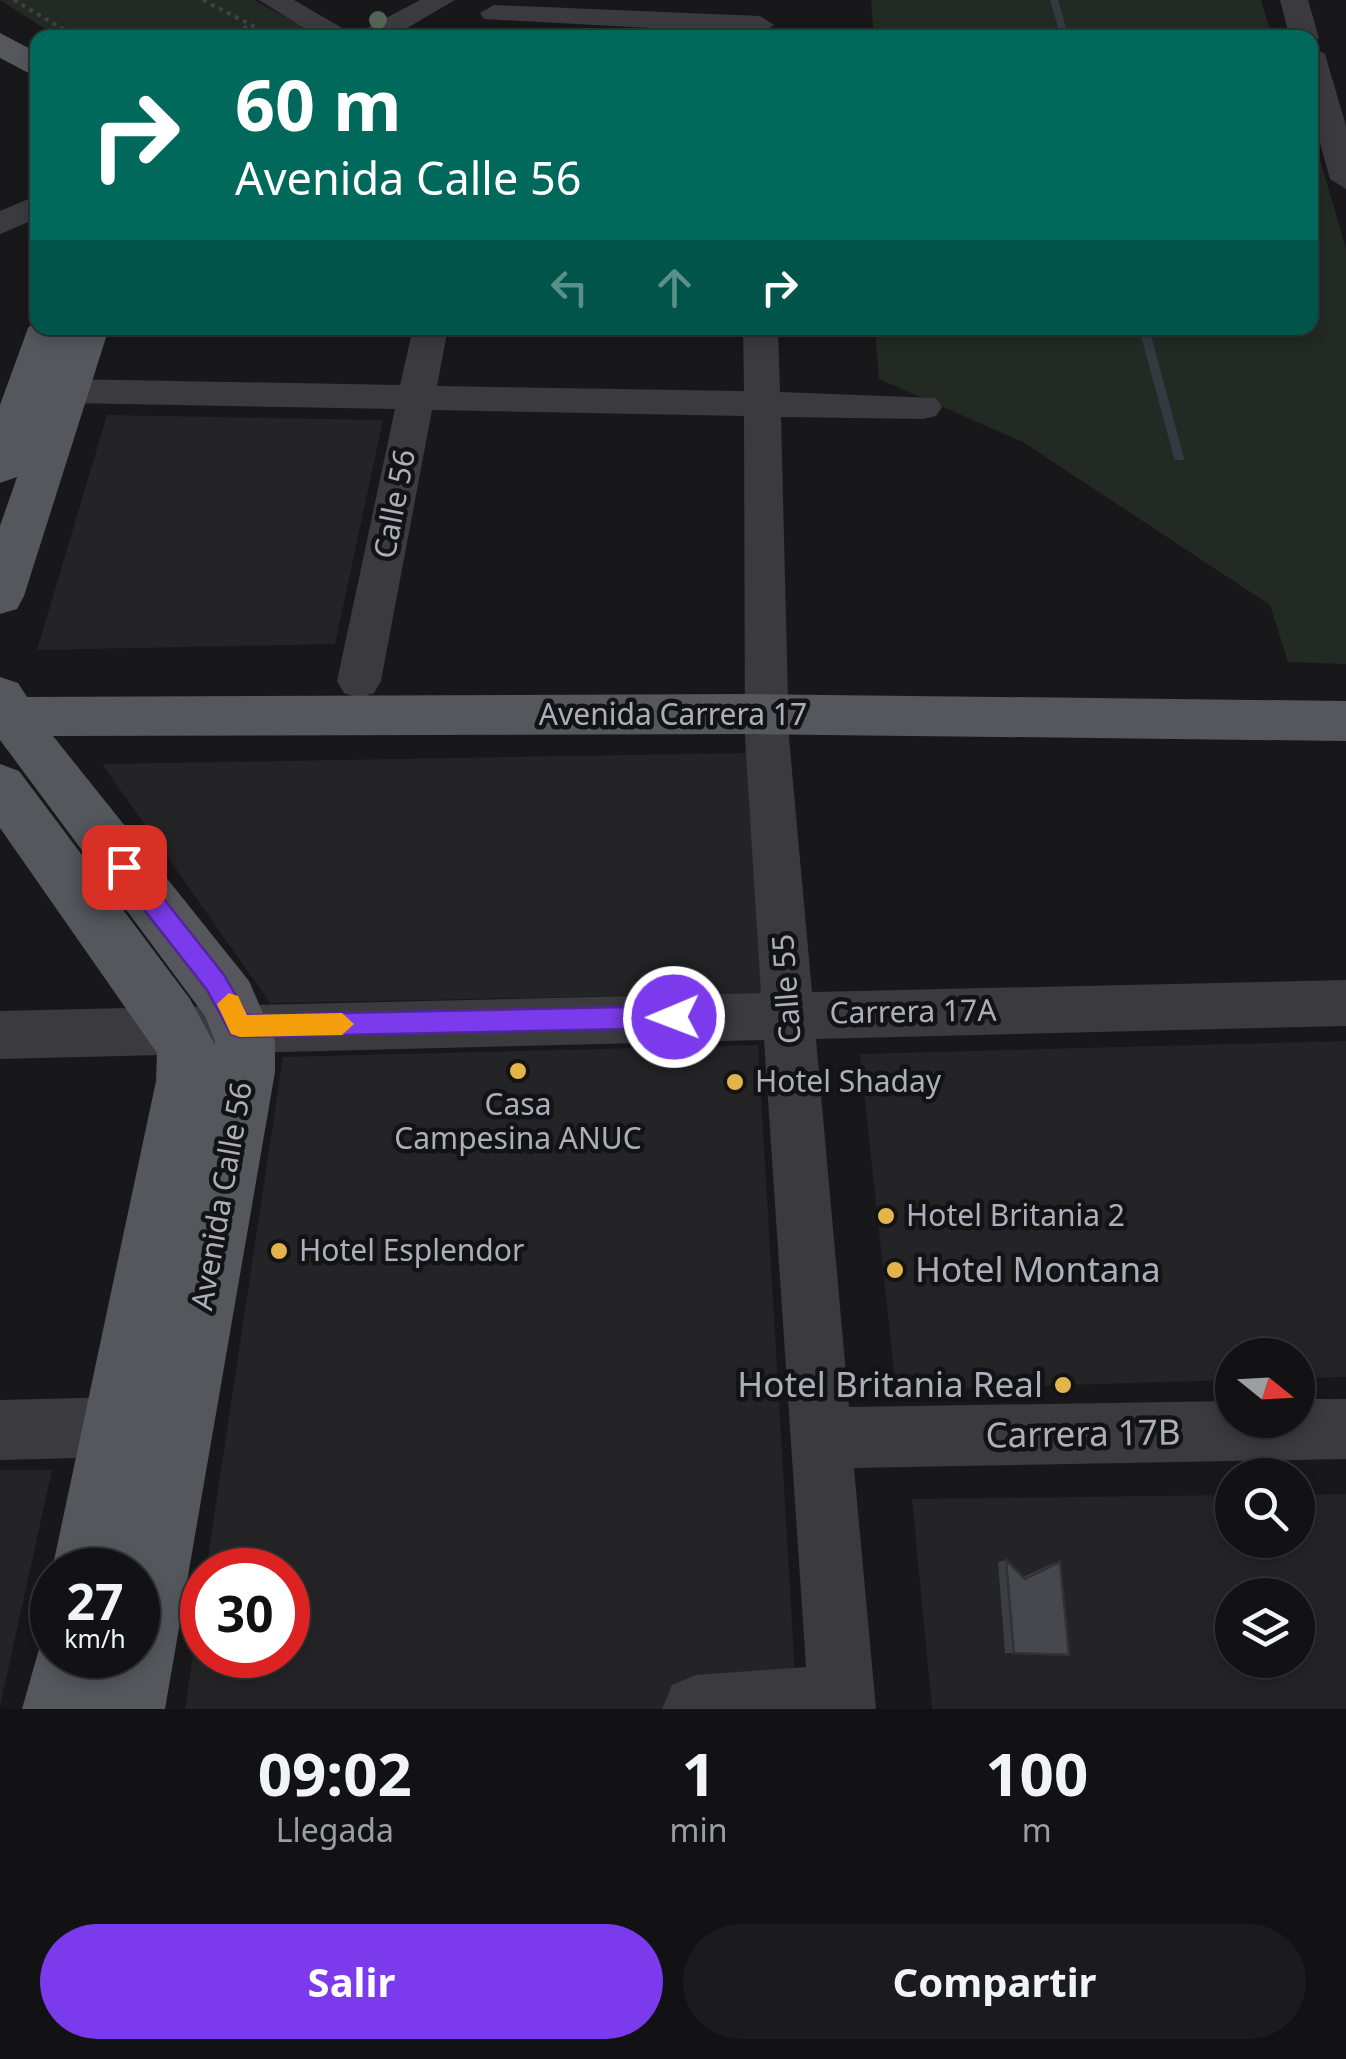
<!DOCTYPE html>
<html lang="es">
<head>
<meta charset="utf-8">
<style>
	body { margin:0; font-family:"Noto Sans",sans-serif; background:#1b1b1d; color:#f1f3f6; height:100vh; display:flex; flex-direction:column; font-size:38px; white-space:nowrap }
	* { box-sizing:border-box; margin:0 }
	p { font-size:32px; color:#9c9ea0 }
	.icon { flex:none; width:55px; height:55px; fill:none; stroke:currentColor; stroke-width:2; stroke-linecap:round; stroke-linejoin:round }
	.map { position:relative; height:1709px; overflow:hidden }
	.drawer { display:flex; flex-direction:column; background:#121214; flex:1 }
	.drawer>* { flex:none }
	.hud { position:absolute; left:30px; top:30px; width:1288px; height:305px; border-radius:20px; box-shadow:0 5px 15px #0003,0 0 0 2px #313234; background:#00695c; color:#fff; overflow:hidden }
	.needle { width:65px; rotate:108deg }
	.controls { position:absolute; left:1215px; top:1338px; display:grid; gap:20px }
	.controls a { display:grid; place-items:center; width:100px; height:100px; border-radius:50%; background:#121214; box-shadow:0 5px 15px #0003,0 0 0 2px #313234; font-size:50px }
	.speed { position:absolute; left:30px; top:1548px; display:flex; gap:20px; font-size:50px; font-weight:700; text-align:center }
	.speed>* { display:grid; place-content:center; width:130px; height:130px; border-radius:50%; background:#121214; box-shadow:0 5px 15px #0003,0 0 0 2px #313234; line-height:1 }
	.speed small { font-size:25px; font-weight:400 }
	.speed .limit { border:15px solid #d22; background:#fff; color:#111 }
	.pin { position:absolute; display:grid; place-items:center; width:85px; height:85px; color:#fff; margin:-42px; border-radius:20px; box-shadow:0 5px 15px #0006 }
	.me { position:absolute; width:110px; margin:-55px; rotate:269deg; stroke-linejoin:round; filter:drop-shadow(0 0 8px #0008) }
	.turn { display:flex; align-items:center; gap:35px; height:210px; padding:0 40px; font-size:45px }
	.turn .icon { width:130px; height:130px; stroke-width:2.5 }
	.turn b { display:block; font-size:70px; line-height:85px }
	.lanes { display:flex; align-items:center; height:95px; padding:0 40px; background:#0003; justify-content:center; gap:50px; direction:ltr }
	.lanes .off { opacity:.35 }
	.eta { display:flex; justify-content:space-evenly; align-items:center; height:170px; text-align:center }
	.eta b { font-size:60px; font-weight:700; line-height:70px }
	.cta { display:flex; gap:20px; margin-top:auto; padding:20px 40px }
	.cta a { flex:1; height:115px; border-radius:60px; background:#7c3aed; color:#fff; font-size:40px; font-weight:700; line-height:115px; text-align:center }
	.cta a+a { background:#1b1b1d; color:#f1f3f6 }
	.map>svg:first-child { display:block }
</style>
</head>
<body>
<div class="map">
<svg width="1346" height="1709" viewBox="0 0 1346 1709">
	<rect width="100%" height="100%" fill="#18181a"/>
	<g fill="#242427" fill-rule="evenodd">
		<polygon points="107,415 383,420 335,644 37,650"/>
		<polygon points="750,753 765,993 270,1003 102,764"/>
		<polygon points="1346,1041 1346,1377 1298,1378 1298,1355 1232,1355 1232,1380 896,1390 860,1054"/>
		<polygon points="758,1045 797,1709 185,1709 202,1594 202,1655 288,1655 288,1570 206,1570 283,1057"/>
		<polygon points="0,1470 52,1470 0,1706"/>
		<path d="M1346,1494V1709H932L912,1499L1232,1495V1540H1298V1495ZM1232,1595H1298V1660H1232Z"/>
	</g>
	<g fill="#232a24">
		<polygon points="0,0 254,0 323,37 58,37"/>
		<polygon points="871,0 1261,0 1272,37 874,37"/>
		<polygon points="1310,125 1346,249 1346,664 1288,662 1270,605 1023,442 879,379 875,328 1310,328"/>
	</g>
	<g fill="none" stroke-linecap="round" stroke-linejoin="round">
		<g fill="#323b42" fill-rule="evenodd">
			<polygon points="1050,0 1058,0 1069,38 1061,38"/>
			<polygon points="1139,328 1149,328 1184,458 1183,460 1175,460 1174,458"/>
		</g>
		<g stroke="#404146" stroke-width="4" stroke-dasharray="4 5" stroke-linecap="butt">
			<polyline points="14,0 78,38"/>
			<polyline points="203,0 263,31 269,36 265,38"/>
			<polyline points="209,38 250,26"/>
		</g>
		<g fill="#3a3a3f" fill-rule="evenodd">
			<polygon points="259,0 294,0 354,35 420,0 455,0 390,38 320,38"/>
			<polygon points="1280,0 1308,0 1319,38 1310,45 1325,54 1346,126 1346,189 1330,179 1310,107 1310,38 1290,38"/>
			<polygon points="494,5 760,16 774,25 760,34 484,19 480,13"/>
			<polygon points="38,195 38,218 0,234 0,211"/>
			<polygon points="413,328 448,328 437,386 744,391 743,328 778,328 780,392 936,398 942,407 936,416 923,419 781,417 789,738 812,992 1346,980 1346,1026 816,1039 849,1407 1232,1401 1232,1420 1298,1420 1298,1399 1346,1399 1346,1459 854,1468 876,1709 662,1709 672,1685 696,1675 806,1667 764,1040 0,1059 0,1011 761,993 745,738 744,416 432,410 381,681 374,693 359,698 344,693 337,681 395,409 68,403 55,400 50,391 55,382 68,379 400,385"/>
			<polygon points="118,1397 139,1406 148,1427 139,1448 118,1457 0,1460 0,1400"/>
		</g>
		<g fill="#56575d" fill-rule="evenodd">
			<polygon points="0,33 38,53 38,78 0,58"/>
			<polygon points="38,318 38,328 109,328 24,596 17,609 0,614 0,526 17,477 0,483 0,405 28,328"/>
			<polygon points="0,677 18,683 27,697 750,694 1346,701 1346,741 750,734 53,736 249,981 275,1041 275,1072 165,1709 22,1709 45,1628 52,1625 52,1655 138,1655 138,1570 52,1570 156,1081 157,1053 0,828 0,764 19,771 190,999 215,1045 215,1041 205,1016 0,740"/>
		</g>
	</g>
	<circle fill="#546456" cx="378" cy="20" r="9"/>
	<polygon fill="#3d3e42" points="1006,1560 1023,1577 1051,1564 1060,1562 1069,1655 1005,1653 998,1562"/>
	<polygon fill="#47484d" stroke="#323236" stroke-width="2.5" points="1006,1560 1025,1579 1060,1562 1069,1655 1014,1653"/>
	<polygon fill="#7c3aed" stroke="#51269a" stroke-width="2.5" points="124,857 133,860 224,975 247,1015 674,1006 687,1017 674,1028 240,1037 231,1034 207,990 116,874 116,860"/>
	<polygon fill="#f59e0b" points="229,993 238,996 247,1015 342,1013 354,1024 342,1035 240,1037 231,1034 217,1004"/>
	<g fill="#e2b449" stroke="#131315" stroke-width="4">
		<circle cx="518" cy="1071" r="10"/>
		<circle cx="735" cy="1082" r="10"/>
		<circle cx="886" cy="1216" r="10"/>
		<circle cx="279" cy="1251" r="10"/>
		<circle cx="895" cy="1270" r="10"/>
		<circle cx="1063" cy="1385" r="10"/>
	</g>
	<g text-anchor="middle" stroke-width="9" stroke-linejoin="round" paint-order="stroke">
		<g font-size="30" fill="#acafb9" stroke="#131315">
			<text transform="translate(395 504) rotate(-79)" y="10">Calle 56</text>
			<text x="673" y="725">Avenida Carrera 17</text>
			<text transform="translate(787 989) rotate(-94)" y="10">Calle 55</text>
			<text transform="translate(913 1012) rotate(-1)" y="10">Carrera 17A</text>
			<text transform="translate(222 1196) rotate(-80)" y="10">Avenida Calle 56</text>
		</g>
		<g font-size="30" fill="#acafb9" stroke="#131315" text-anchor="start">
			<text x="755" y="1092">Hotel Shaday</text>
			<text x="518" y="1115" text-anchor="middle">Casa<tspan x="518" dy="34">Campesina ANUC</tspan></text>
			<text x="906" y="1226">Hotel Britania 2</text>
			<text x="299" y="1261">Hotel Esplendor</text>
		</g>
		<g font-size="35" fill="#acafb9" stroke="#131315" text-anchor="start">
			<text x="915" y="1282">Hotel Montana</text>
			<text x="1043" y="1397" text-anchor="end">Hotel Britania Real</text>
		</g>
		<g font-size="35" fill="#acafb9" stroke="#131315">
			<text transform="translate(1083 1434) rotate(-1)" y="12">Carrera 17B</text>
		</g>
	</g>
</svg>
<div class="controls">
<a><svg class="needle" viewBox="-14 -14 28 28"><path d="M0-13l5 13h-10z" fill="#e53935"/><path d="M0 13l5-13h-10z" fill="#9c9ea0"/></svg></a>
<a><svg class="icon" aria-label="search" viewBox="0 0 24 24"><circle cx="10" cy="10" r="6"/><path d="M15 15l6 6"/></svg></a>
<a><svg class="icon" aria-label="layers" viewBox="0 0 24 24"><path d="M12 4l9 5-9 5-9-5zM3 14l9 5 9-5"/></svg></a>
</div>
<div class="speed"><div>27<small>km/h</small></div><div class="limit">30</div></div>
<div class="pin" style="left:124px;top:867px;background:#d93025"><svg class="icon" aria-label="arrive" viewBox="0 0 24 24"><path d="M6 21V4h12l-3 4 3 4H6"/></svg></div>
<svg class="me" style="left:674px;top:1017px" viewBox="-20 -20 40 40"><circle r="17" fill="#7c3aed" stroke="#fff" stroke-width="3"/><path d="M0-11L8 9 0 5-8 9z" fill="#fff"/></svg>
<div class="hud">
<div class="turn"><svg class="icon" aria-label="right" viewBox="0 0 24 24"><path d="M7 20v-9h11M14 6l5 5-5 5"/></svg><div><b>60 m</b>Avenida Calle 56</div></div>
<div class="lanes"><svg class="icon off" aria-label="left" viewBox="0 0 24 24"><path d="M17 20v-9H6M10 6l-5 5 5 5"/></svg><svg class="icon off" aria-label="ahead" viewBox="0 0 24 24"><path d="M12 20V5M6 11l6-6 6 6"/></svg><svg class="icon" aria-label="right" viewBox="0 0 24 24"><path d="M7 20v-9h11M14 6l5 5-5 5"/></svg></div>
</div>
</div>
<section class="drawer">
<div class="eta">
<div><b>09:02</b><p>Llegada</p></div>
<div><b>1</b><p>min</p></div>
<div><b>100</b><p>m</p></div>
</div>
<div class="cta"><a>Salir</a><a>Compartir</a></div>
</section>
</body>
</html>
